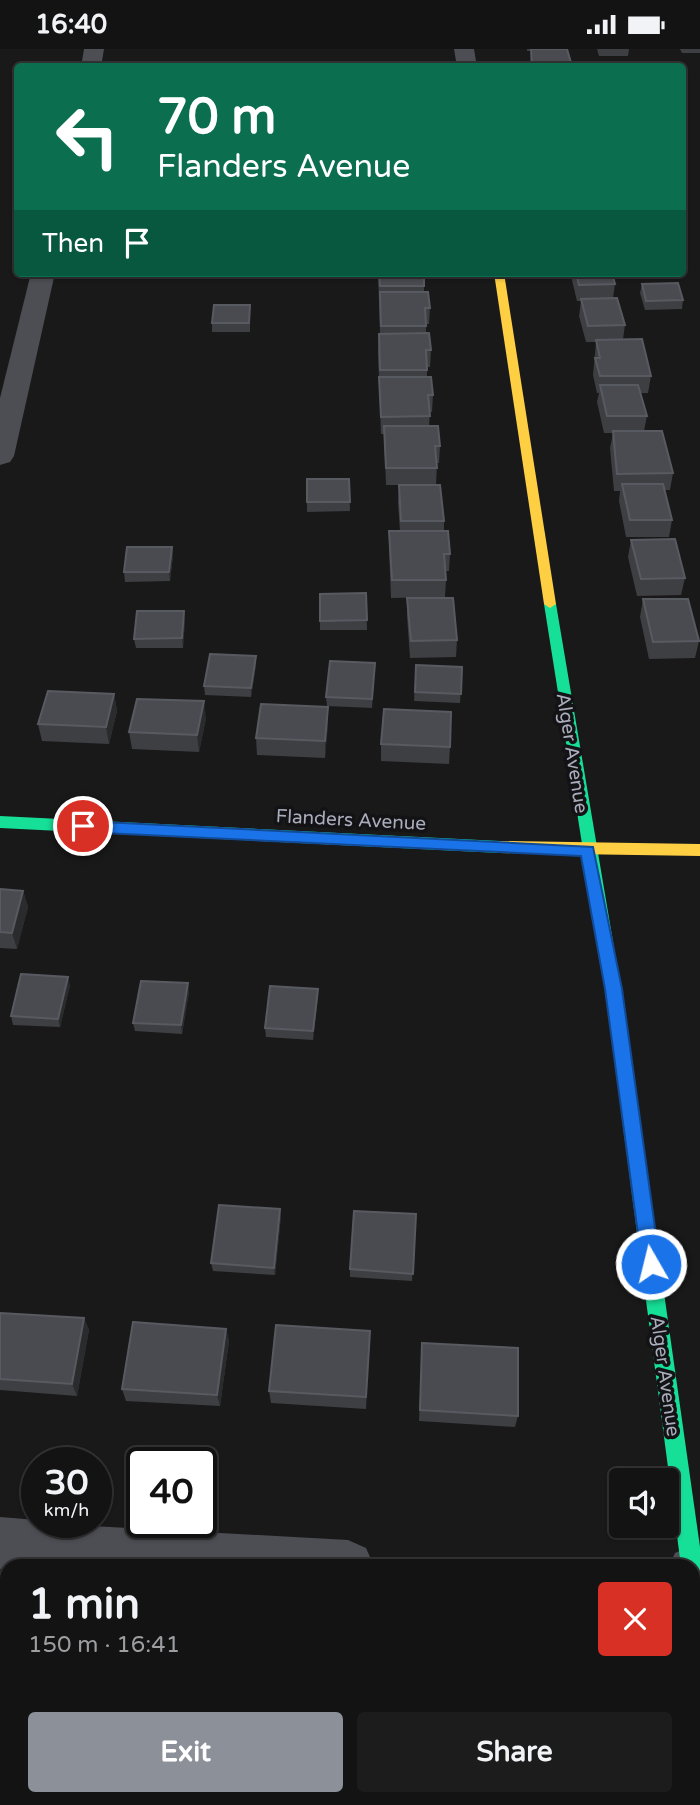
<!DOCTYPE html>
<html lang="en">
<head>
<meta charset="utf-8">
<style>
	body { margin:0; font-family:"Varela Round",sans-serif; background:#1c1c1d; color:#f1f3f6; height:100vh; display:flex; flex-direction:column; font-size:26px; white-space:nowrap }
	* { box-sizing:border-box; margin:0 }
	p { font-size:23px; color:#9d9ea0 }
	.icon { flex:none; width:38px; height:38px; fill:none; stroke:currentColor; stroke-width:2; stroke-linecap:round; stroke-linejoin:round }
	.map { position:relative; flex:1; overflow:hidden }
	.panel { position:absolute; left:0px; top:1510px; width:700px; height:247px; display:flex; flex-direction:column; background:#131314; border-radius:21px 21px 0 0; box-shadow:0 2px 5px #0004,0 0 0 2px #323234 }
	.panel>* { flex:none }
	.guide { position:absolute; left:14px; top:14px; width:672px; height:214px; border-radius:7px; box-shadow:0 2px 5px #0004,0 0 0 2px #323234; background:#0b6e4f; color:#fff; overflow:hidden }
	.tools { position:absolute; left:609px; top:1419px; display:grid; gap:14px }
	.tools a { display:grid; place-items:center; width:70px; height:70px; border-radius:7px; background:#131314; box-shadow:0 2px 5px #0004,0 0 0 2px #323234; font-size:35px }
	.speed { position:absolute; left:21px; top:1398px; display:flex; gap:14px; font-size:35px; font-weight:700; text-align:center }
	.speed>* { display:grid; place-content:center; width:91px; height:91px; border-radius:50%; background:#131314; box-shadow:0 2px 5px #0004,0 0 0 2px #323234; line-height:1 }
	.speed small { font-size:18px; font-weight:400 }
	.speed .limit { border:4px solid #111; border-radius:10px; background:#fff; color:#111 }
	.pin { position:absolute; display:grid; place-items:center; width:60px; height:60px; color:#fff; margin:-30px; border:4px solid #fff; border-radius:50%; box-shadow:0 2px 7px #0007 }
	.me { position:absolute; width:77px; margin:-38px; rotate:352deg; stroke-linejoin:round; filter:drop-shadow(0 0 5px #0008) }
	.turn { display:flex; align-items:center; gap:24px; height:147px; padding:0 28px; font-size:32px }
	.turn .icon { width:91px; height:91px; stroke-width:2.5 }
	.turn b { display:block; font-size:49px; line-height:60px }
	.then { display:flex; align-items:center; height:66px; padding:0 28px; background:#0003; gap:14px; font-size:26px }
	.round { display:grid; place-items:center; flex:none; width:74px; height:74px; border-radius:7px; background:#1c1c1d }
	.head { display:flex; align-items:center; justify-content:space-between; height:119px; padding:0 28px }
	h1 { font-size:42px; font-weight:700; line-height:52px }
	.cta { display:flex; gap:14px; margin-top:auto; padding:14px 28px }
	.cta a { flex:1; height:80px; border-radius:7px; background:#8c9099; color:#fff; font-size:28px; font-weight:700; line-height:80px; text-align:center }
	.cta a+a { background:#1c1c1d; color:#f1f3f6 }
	.status { display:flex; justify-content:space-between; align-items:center; height:49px; padding:0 35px; background:#131314; direction:ltr }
	.status svg { height:19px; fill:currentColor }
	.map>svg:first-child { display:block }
</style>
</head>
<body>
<div class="status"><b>16:40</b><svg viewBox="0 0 49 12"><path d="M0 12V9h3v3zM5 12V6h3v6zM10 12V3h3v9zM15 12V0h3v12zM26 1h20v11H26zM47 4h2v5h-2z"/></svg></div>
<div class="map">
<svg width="700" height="1756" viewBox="0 0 700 1756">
	<rect width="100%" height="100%" fill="#19191a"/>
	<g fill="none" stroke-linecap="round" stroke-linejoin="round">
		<g fill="#4d4e53" fill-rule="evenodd">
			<polygon points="84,0 104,0 101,18 81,18"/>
			<polygon points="454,0 474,0 477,18 457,18"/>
			<polygon points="31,224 55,224 14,407 10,413 0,416 0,349"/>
			<polygon points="0,1468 37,1471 37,1474 348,1491 366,1499 374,1517 0,1520"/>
			<polygon points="693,1496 700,1499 700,1598 693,1595 693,1517 669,1517 675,1504"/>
		</g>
		<g fill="#16e098" fill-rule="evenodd">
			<polygon points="550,551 556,555 621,940 700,1498 700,1523 693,1527 693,1517 681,1517 605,940 544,555"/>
			<polygon points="0,767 500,792 508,798 500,804 0,779"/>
		</g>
		<g fill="#ffcf43" fill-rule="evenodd">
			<polygon points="494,224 504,224 556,555 550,559 544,555"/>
			<polygon points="500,792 700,795 700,807 500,804 492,798"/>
		</g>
	</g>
	<g fill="#3e3f43">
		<polygon points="527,0 567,0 572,18 530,18 531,2 527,2"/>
		<polygon points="597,0 629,0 628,7 599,7"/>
		<polygon points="680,0 700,0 700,4 682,4"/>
		<polygon points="378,224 424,224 424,243 430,259 429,275 426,275 426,284 431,301 430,318 427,318 427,328 433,346 432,363 430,363 429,377 440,397 439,414 437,414 436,436 444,472 444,482 450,505 449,522 446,522 446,531 445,548 391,549 389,499 389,482 400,482 398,453 399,436 386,436 384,385 381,385 378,302 379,285 380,285"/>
		<polygon points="571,224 612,224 615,235 613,249 625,276 623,290 651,327 648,344 641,344 647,367 644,382 673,424 670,441 665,441 672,471 669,488 626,488 619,452 620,442 614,442 610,399 613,384 604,384 597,353 599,344 597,344 593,326 596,293 586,293 579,267 581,252 577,252 571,227"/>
		<polygon points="642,235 683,251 682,260 645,261 640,244"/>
		<polygon points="250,256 250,283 212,283 212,274"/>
		<polygon points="307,430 349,430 350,462 307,463"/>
		<polygon points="631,491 685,529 681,546 637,547 628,508"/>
		<polygon points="172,498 173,507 170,532 125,533 124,523"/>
		<polygon points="366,544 367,581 320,581 320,545"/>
		<polygon points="407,549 457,591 456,608 410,609 407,567"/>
		<polygon points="643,550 699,592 695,609 649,610 640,568"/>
		<polygon points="185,571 183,599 136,599 134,590"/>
		<polygon points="256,607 256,616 251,648 205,646 204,637"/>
		<polygon points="375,614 372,659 327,657 326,648"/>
		<polygon points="416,616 462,618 460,654 414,652"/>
		<polygon points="114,645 117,662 109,695 42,692 38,675"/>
		<polygon points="206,669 199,703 132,700 129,683"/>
		<polygon points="328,675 325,709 257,706 256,689"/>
		<polygon points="381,695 450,698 449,715 381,712"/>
		<polygon points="0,840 23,842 28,858 17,900 0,899"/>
		<polygon points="70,936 60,978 13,976 11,967"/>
		<polygon points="318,940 318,948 313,991 266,988 265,979"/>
		<polygon points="189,943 182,985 135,982 133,974"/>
		<polygon points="416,1165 412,1232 350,1228 350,1220"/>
		<polygon points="281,1167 275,1226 213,1222 211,1214"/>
		<polygon points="0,1264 84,1269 89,1281 77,1347 0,1341"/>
		<polygon points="226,1280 229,1292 220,1357 126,1352 122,1340"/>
		<polygon points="370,1282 366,1360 271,1354 269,1342"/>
		<polygon points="422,1294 518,1367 515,1378 419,1372"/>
		<polygon points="7,1640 7,1704 0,1704 0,1641"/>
		<polygon points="271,1750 341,1750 341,1751 272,1751"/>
	</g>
	<g fill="#2a2b2d">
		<polygon points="172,498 173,507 170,532 169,523"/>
		<polygon points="184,562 185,571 183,599 182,589"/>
		<polygon points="256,607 256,616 251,648 251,639"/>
		<polygon points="114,645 117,662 109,695 106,678"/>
		<polygon points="204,652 206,669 199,703 197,686"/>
		<polygon points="328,658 328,675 325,709 325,692"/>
		<polygon points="23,842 28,858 17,900 12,884"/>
		<polygon points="68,928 70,936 60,978 58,970"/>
		<polygon points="188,934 189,943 182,985 181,976"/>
		<polygon points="318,940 318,948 313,991 313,982"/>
		<polygon points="280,1160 281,1167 275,1226 274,1219"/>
		<polygon points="84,1269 89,1281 77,1347 72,1335"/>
		<polygon points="226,1280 229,1292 220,1357 217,1346"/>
	</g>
	<g fill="#4a4b50" stroke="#585a61" stroke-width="2">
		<polygon points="531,0 567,0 572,17 532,17"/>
		<polygon points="379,224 424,224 424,237 380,237"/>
		<polygon points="576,224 612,224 615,235 579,236"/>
		<polygon points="678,234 683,251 646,252 642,235"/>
		<polygon points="380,243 428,243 430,259 425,259 426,277 381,277"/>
		<polygon points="617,249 625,276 588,277 581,250"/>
		<polygon points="214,256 250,256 249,274 212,274"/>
		<polygon points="429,284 431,301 426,301 427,321 380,321 379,285"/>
		<polygon points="642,290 651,327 600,327 595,309 600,309 596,291"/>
		<polygon points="379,328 431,328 433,346 428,346 430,367 381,368"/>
		<polygon points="600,336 638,336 647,367 607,367"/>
		<polygon points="384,377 438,377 440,397 435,397 437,419 386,419"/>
		<polygon points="613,382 662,382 673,424 617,425"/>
		<polygon points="307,430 349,430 350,453 307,453"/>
		<polygon points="622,435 663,435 672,471 630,471"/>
		<polygon points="399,436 440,436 444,472 401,472"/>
		<polygon points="389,482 448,482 450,505 444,505 446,531 392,531"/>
		<polygon points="675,490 685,529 641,530 631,491"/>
		<polygon points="127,498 172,498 169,523 124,523"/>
		<polygon points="366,544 367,571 320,572 320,545"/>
		<polygon points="407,549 453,549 457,591 411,592"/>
		<polygon points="643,550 688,550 699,592 653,593"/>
		<polygon points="137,562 184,562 182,589 134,590"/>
		<polygon points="210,605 256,607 251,639 204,637"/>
		<polygon points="330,612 375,614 372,650 326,648"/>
		<polygon points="416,616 462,618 461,645 415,643"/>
		<polygon points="48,642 114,645 106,678 38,675"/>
		<polygon points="137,650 204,652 197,686 129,683"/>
		<polygon points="261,655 328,658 325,692 256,689"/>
		<polygon points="384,660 451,663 450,698 381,695"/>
		<polygon points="0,840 23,842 12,884 0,883"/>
		<polygon points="21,925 68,928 58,970 11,967"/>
		<polygon points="141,932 188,934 181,976 133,974"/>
		<polygon points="270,937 318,940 313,982 265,979"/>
		<polygon points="219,1156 280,1160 274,1219 211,1214"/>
		<polygon points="354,1162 416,1165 413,1225 350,1220"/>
		<polygon points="0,1264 84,1269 72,1335 0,1330"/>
		<polygon points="133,1273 226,1280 217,1346 122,1340"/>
		<polygon points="276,1276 370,1282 366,1348 269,1342"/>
		<polygon points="422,1294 518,1299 518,1367 420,1361"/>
		<polygon points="7,1640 7,1697 0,1698 0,1641"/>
		<polygon points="467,1750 552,1750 553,1756 467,1756"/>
	</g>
	<polygon fill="#1a73e8" stroke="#114b97" stroke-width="2" points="83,772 593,798 622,940 660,1215 658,1221 651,1223 644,1221 642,1215 605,940 581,807 83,783 76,777"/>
	<g text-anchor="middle" stroke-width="7" stroke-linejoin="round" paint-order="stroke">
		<g font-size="19" fill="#a9adbb" stroke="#131316">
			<text transform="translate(573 704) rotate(81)" y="7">Alger Avenue</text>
			<text transform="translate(351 770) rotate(3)" y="7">Flanders Avenue</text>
			<text transform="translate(666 1327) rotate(82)" y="7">Alger Avenue</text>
		</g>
	</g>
</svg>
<div class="tools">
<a><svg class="icon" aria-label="sound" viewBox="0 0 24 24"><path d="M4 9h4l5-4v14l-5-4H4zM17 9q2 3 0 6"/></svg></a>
</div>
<div class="speed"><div>30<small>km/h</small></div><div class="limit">40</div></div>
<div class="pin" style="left:83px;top:777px;background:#d93025"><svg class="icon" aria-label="arrive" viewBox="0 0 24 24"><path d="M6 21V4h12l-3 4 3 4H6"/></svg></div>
<svg class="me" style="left:651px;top:1215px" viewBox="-20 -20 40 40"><circle r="17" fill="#1a73e8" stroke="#fff" stroke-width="3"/><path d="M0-11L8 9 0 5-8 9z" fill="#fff"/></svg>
<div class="guide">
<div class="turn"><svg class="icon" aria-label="left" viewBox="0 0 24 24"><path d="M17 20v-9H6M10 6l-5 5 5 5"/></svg><div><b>70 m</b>Flanders Avenue</div></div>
<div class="then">Then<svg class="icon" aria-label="arrive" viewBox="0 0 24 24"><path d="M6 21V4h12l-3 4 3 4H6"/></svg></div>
</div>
<section class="panel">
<div class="head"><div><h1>1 min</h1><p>150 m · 16:41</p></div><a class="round" style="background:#d93025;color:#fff"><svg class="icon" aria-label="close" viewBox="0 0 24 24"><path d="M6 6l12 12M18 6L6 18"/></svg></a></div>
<div class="cta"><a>Exit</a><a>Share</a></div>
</section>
</div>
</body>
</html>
